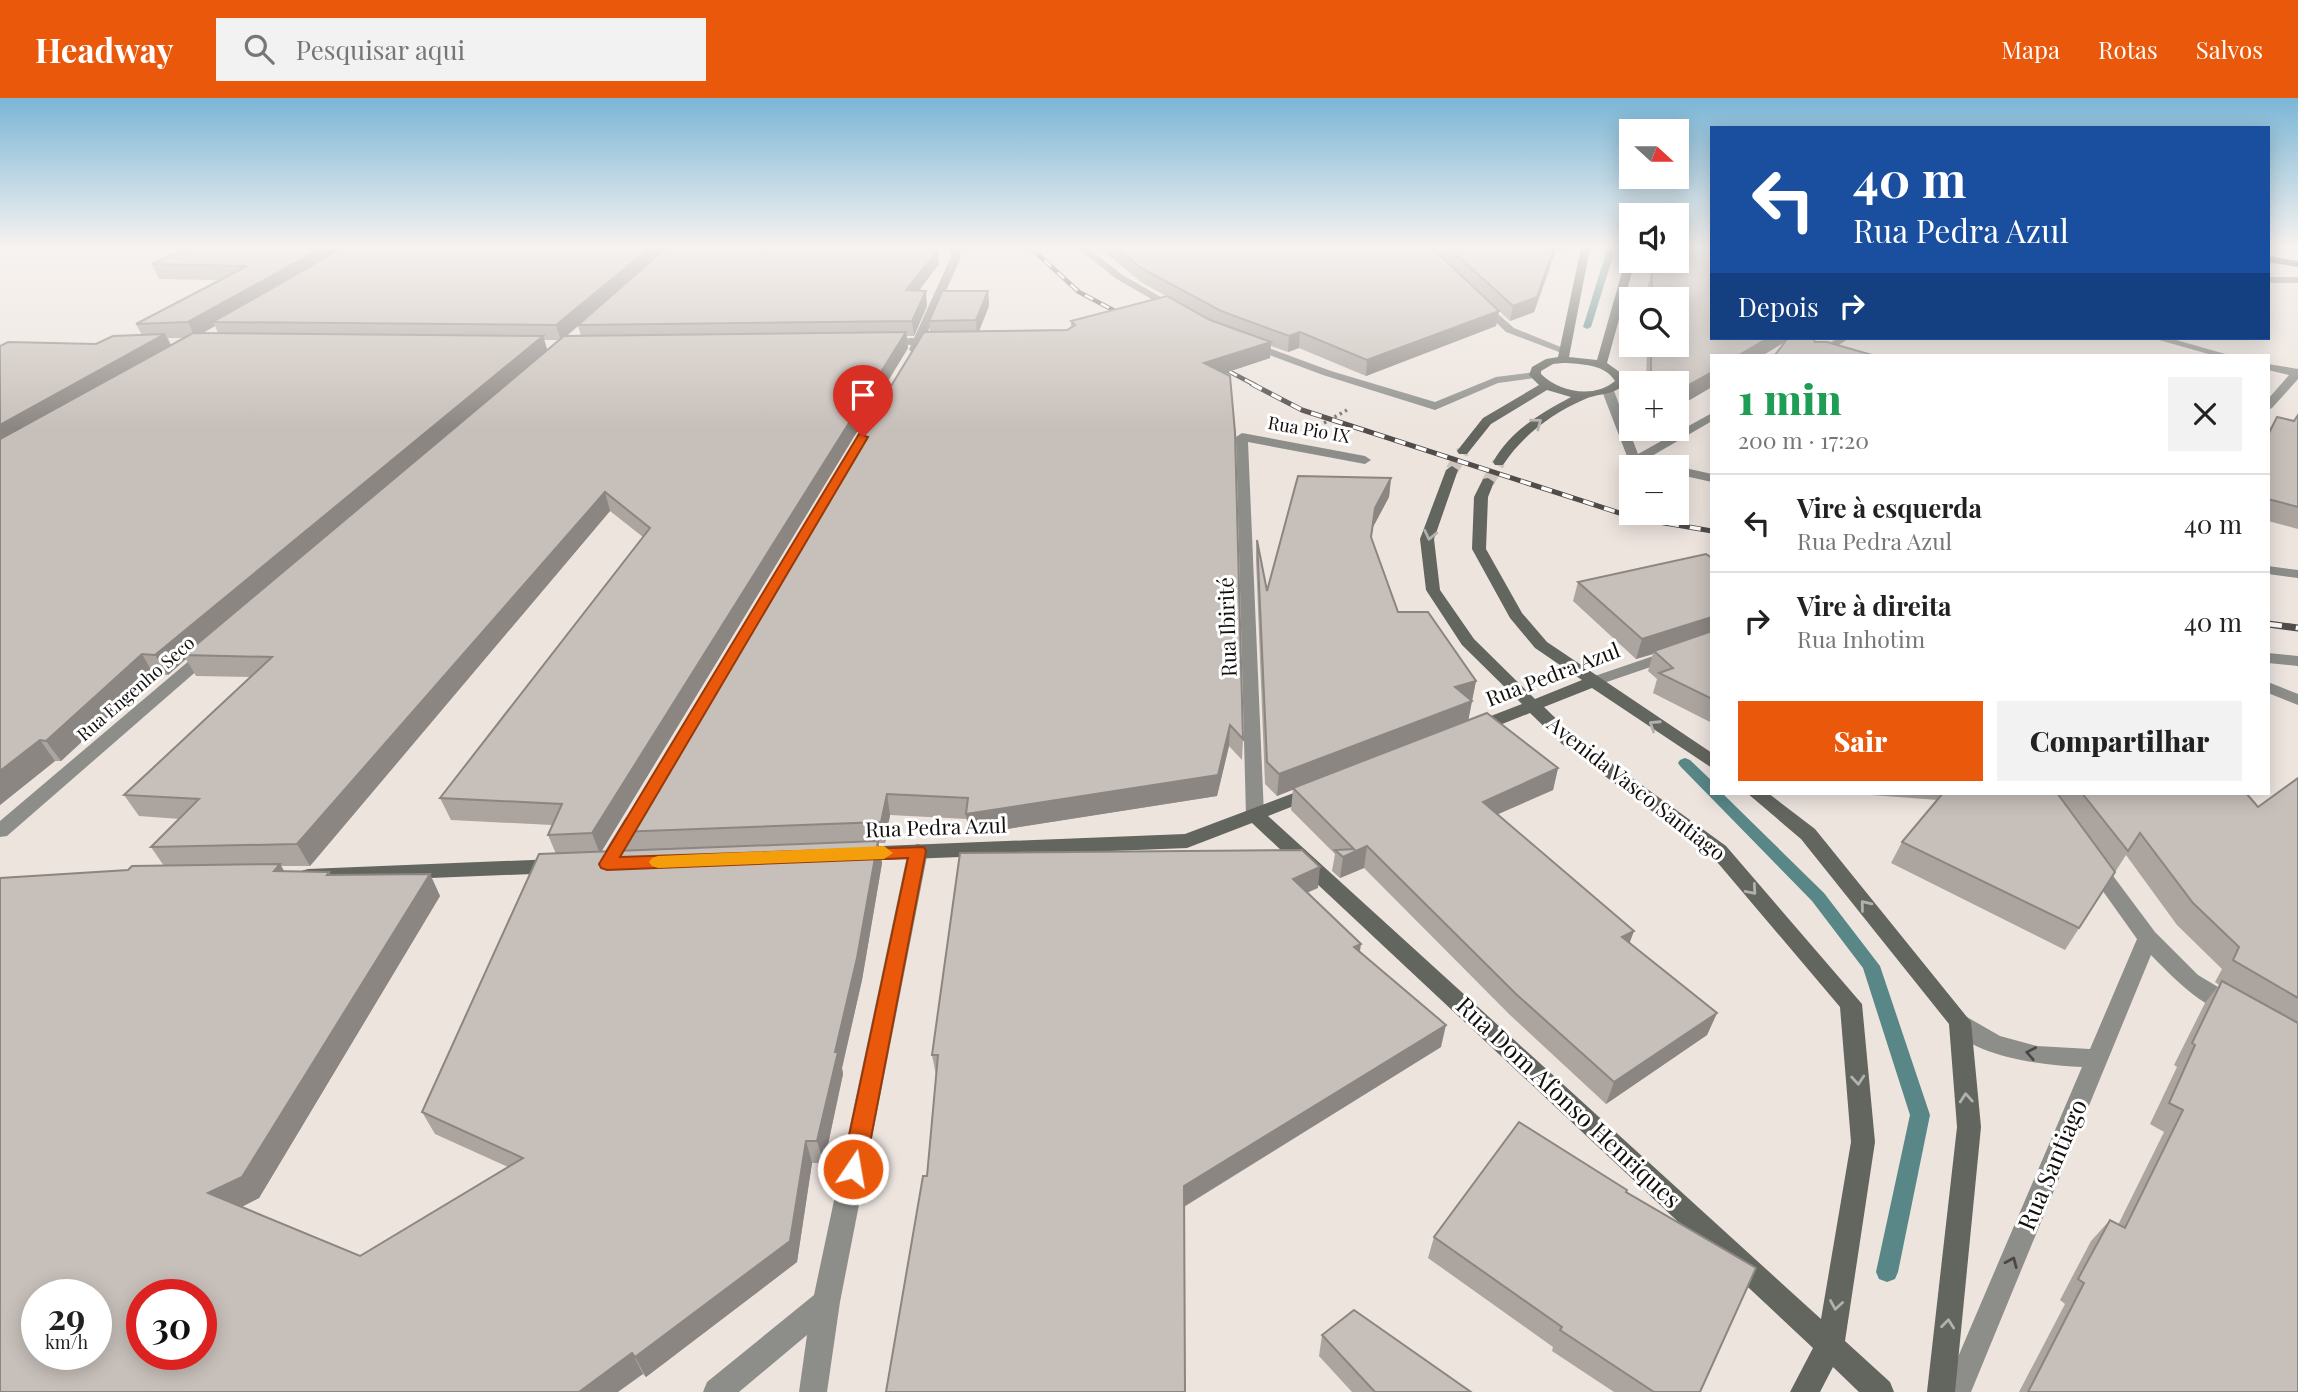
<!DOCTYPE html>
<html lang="pt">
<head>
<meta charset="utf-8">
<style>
	body { margin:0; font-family:"Playfair Display",serif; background:#f2f2f2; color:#222; height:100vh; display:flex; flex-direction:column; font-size:26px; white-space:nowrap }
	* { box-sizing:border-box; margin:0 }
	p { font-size:23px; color:#767676 }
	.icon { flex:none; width:38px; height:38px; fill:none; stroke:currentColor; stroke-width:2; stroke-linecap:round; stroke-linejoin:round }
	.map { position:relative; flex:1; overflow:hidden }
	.details { position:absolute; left:1710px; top:256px; width:560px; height:441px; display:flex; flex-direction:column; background:#fff; border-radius:0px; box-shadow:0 4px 18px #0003 }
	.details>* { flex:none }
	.hud { position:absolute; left:1710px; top:28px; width:560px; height:214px; border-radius:0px; box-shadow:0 4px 18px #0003; background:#1a4fa0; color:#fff; overflow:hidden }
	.needle { width:46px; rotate:111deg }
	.buttons { position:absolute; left:1619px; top:21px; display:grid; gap:14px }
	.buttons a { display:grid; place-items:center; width:70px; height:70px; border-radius:0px; background:#fff; box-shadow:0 4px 18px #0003; font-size:35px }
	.speed { position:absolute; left:21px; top:1181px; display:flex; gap:14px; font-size:35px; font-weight:700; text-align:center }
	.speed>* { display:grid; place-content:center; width:91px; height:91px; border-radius:50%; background:#fff; box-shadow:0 4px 18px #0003; line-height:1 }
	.speed small { font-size:18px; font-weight:400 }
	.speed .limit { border:10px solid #d22; background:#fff; color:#111 }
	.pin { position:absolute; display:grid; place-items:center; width:60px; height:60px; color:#fff; margin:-72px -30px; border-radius:50% 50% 50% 0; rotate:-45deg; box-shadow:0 0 7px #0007 }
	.pin .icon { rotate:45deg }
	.me { position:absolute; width:77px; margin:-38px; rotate:12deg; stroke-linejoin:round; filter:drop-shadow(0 0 5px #0008) }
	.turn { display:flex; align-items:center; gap:24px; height:147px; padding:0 28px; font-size:32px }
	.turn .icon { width:91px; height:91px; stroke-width:2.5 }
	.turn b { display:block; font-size:49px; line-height:60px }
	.then { display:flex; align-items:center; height:66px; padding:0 28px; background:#0003; gap:14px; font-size:26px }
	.round { display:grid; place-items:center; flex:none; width:74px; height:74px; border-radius:0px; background:#f2f2f2 }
	.head { display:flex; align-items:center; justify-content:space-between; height:119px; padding:0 28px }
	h1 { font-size:42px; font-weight:800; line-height:52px; color:#1e9e55 }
	.button { display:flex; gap:14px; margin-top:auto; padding:14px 28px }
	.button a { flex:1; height:80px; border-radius:0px; background:#ea580c; color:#fff; font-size:28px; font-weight:800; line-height:80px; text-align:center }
	.button a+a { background:#f2f2f2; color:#222 }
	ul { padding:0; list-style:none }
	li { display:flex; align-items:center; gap:21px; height:98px; padding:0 28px; border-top:2px solid #e0e0e0 }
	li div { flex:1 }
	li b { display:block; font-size:26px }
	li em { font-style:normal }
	header { display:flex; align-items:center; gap:42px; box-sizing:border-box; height:98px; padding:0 35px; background:#ea580c; color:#fff }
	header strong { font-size:33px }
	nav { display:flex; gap:38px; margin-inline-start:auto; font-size:24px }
	.search { width:490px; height:63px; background:#f2f2f2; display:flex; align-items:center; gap:18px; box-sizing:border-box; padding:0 24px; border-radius:0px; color:#767676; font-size:26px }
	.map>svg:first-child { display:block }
</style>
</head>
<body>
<header>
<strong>Headway</strong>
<div class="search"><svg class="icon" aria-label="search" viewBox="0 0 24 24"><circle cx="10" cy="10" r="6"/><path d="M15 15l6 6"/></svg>Pesquisar aqui</div>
<nav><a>Mapa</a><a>Rotas</a><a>Salvos</a></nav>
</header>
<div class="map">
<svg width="2298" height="1294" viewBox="0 0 2298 1294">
	<rect width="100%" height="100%" fill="#ede4de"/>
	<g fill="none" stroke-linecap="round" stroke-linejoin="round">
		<g fill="#598788" fill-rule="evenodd">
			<polygon points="1605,150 1613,150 1613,158 1591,229 1587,231 1583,229 1605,158"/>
			<polygon points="1685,660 1690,662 1712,683 1712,695 1722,695 1824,795 1880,868 1930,1017 1898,1174 1895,1181 1887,1184 1879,1181 1876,1174 1910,1017 1863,870 1812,803 1680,668 1678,665 1680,662"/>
		</g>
		<g stroke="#ccc4bf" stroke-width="13" stroke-dasharray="13 6" stroke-linecap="butt">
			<polyline points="1452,372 1463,353"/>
			<polyline points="1488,384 1499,364"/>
		</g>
		<polyline stroke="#7d7773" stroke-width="3.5" stroke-dasharray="2.5 3.5" stroke-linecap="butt" points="1324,325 1347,312"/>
		<rect fill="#8d8e8a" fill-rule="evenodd" x="2268" y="179" width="30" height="6"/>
		<g fill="#8d8e8a" fill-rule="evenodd">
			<polygon points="950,150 959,150 961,159 925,240 942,240 947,243 946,245 922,247 918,254 914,255 909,252 911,247 882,246 882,242 886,241 914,240 951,159"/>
			<polygon points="1078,150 1088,150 1121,176 1183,212 1174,214 1115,180"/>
			<polygon points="1482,202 1514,230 1568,252 1559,254 1506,234 1478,207 1477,205"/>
			<polygon points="1838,240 1850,240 1822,257 1810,257"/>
			<polygon points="2152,240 2169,240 2229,257 2212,257"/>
			<polygon points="1247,242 1331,273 1435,304 1496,279 1535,274 1541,277 1535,280 1498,285 1435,312 1323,277 1243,247 1242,245"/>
			<polygon points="2268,266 2298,271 2298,281 2272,310 2268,312 2268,301 2289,277 2268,272"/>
			<polygon points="1608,290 1614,293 1638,356 1712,315 1712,323 1645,362 1667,366 1668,369 1630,366 1602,293"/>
			<polygon points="1242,335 1365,358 1371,362 1365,366 1248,344 1264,717 1262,721 1248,721 1246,717 1236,339"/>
			<polygon points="1676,368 1712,376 1712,384 1676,376 1676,369 1672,369"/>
			<polygon points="2268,468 2298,472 2298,480 2268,476"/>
			<polygon points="1712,538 1712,548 1598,587 1586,587 1584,584 1586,581"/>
			<polygon points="209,549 217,554 215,557 7,738 0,739 0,723 203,551"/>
			<polygon points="2268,555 2298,558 2298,568 2268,565"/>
			<polygon points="2268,584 2298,596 2298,607 2268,595"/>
			<polygon points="633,718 640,719 642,724 614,771 600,771 597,766 600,761 626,719"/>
			<polygon points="918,746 925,748 928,753 840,1204 827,1294 799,1294 807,1237 739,1294 703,1294 707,1284 814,1197 908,753 911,748"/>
			<path d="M2095,761L2102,763L2155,834L2198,877L2238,901L2241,907L2238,913C2212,922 2168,874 2151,857L1971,1294H1943L2082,969C2046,967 1967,960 1949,924L1952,918L1960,915L2000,938L2037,948L2090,951L2137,841L2085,768L2088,763Z"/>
		</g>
		<g fill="#63655f" fill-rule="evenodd">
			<path d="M1581,150H1590L1569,259L1597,262L1626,160V150H1631V163H1635L1607,265L1621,275L1627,284C1613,299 1599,294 1583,302C1551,316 1522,338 1503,367H1495L1493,364C1511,332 1540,316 1571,299L1547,292L1491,326L1467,356H1459L1457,353L1483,320L1539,287L1529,277L1532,269L1546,261L1558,259ZM1563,265C1581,266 1605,266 1615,283C1594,301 1559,294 1541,276V273L1553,266Z"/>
			<polygon points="1452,368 1458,372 1434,441 1440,492 1474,541 1535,601 1582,582 1535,550 1510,520 1472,451 1474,399 1483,381 1488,380 1494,384 1488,399 1486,451 1522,515 1547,544 1712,655 1712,670 1592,590 1544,609 1574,638 1726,748 1862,906 1875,1044 1845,1243 1890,1284 1894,1294 1859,1294 1833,1269 1820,1294 1790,1294 1813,1250 1252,725 1187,750 857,763 850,761 847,756 850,751 857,749 1185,736 1307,690 1319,690 1322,694 1319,698 1268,718 1821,1221 1851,1044 1840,909 1712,758 1562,646 1530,615 1482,634 1470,634 1467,630 1470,626 1522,606 1462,547 1426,492 1420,441 1446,372"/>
			<polygon points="1747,695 1768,695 1815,731 1971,924 1981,1029 1955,1294 1927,1294 1957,1029 1949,926 1801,741"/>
			<polygon points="556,761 563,763 566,768 563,773 556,775 308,785 301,783 298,778 301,773 308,771"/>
		</g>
		<polygon fill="#464841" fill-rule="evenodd" points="2268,158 2298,163 2298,169 2268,164"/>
		<g stroke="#514c49" stroke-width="4.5">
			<g id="rail-far2">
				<polyline points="1031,150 1079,194 1130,221"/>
				<polyline points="1213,265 1255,287"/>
			</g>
		</g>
		<g stroke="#514c49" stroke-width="5">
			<polyline id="rail-far1" points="1252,286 1302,312 1635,420 1712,433"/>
		</g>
		<g stroke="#514c49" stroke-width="7">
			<polyline id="rail" points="2268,526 2298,530"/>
		</g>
		<use href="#rail-far2" stroke="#fff" stroke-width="2.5" stroke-dasharray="9" stroke-linecap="butt"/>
		<use href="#rail-far1" stroke="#fff" stroke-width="3.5" stroke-dasharray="11" stroke-linecap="butt"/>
		<use href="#rail" stroke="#fff" stroke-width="4.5" stroke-dasharray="14" stroke-linecap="butt"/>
	</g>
	<g fill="#aba49f" fill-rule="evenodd">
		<path d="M1100,150H1563V151L1556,152L1534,214L1510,223L1447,164L1499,213L1496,228L1366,278L1299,250L1288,254L1271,248L1270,260L1224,275L1243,641L1242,662L1229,648L1217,698L969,737L967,721L890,717L885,745H878L882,765L862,882L842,970L843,976L824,1065H812L797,1164L646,1279L643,1276L0,1294L128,772L164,768L151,749L180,721L139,718L124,697L251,579L196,578L186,561L168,577H154L61,663H55L0,707V248L96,246L142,237L136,226L220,182L159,181L152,166H939L919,192L927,208L914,238H907L908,250L601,754L625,753L619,734L930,234L929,223L988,193L989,208L979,233L1067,232L1071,229V223L1166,198L1141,184ZM215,228L218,235H203ZM578,228L581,238H567ZM168,240H184L171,247ZM544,242H559L547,252ZM610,413L643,439L440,700L451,722L552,727L548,737L556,756L422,1014L435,1036L508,1069L360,1158L241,1109L259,1100L440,798L430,776L331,777L329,774L284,773L281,768H310Z"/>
		<polygon points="1677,150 1712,150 1785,244 1676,310 1676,285 1646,285 1647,247 1676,247 1676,201 1648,201 1648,187 1652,170 1689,153"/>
		<polygon points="2298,317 2298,431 2268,423 2268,334 2277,319 2294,323"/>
		<polygon points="1391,380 1389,399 1373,429 1371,439 1398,514 1476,583 1468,622 1558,670 1553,692 1497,716 1630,845 1717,915 1707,937 1606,1006 1510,917 1364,770 1340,780 1332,773 1335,756 1291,712 1293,691 1277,698 1265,686 1256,461 1257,442 1267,493"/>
		<polygon points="1712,460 1712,625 1653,595 1657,581 1648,573 1653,556 1636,561 1573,503 1578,484"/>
		<polygon points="2298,680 2298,1294 2019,1294 2065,1206 2060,1202 2091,1143 2110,1122 2118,1127 2164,1034 2150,1026 2177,969 2174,967 2205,905 2219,887 2215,884 2222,871 2177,827 2126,757 2065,852 1891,765 1902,744 1938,702 1858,696 1857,695 2246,695 2258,709"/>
		<polygon points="1318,790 1307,795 1360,853 1441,949 1184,1109 927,1078 936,977 932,957"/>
		<polygon points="1626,1094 1700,1294 1614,1294 1552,1253 1553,1249 1428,1160 1434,1139"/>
		<polygon points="1322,1237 1471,1294 1352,1294 1319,1258"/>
	</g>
	<g fill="#8b8682">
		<polygon points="322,150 353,150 213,224 215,228 195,239 188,224"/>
		<polygon points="650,150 670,150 578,227 578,228 561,242 556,227"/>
		<polygon points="938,150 939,166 908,207 906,192"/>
		<polygon points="1554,150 1563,150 1563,151 1556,152 1534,214 1510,223 1513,208"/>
		<polygon points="926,193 927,208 914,238 912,223"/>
		<polygon points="988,193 989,208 977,238 976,222"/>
		<polygon points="1499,213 1496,228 1366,278 1367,262"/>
		<polygon points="906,234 908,250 600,756 592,735"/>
		<polygon points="1300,234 1299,250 1288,254 1289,238"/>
		<polygon points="165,236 173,252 0,350 0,327"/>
		<polygon points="543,238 548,254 184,557 186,561 168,577 155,557"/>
		<polygon points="1768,240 1791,240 1763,257 1739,257"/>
		<polygon points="1271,244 1270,260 1204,282 1204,265"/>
		<polygon points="1712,274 1712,289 1676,310 1676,294"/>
		<polygon points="1391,380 1389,399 1373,429 1375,410"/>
		<polygon points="605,394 610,413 310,768 297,746"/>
		<polygon points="1712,519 1712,537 1654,553 1653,556 1636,561 1642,541"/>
		<polygon points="142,556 154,577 61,663 46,643"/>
		<polygon points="1476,583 1472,603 1455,589"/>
		<polygon points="1472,603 1468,624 1277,698 1279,676"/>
		<polygon points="1230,627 1229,648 1217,698 969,737 966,716"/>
		<polygon points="40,642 55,663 0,707 0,673"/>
		<polygon points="1558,670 1553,692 1478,725 1483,704"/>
		<polygon points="887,696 890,717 885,745 881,724"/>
		<polygon points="878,743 882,765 862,882 842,970 843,976 824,1065 817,1043"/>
		<polygon points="1367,748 1364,770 1340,780 1343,759"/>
		<polygon points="280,766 293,788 274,773"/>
		<polygon points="1320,769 1318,790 1290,802 1293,781"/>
		<polygon points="430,776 440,798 259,1100 226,1117 208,1095"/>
		<polygon points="1634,833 1626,855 1622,839"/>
		<polygon points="1361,846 1358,867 1354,849"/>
		<polygon points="1717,915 1707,937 1606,1006 1614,984"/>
		<polygon points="1446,927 1441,949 1183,1109 1184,1088"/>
		<polygon points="806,1043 812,1065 797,1164 646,1279 635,1259"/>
		<polygon points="632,1255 643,1276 618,1294 579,1294"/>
	</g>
	<g fill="#c7bfb9" stroke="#8b8682" stroke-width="2" fill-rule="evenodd">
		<polygon points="187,150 322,150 188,224 136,226 247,168 152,166"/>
		<polygon points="342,150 650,150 556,227 213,224"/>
		<polygon points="666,150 938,150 938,152 906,192 926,193 912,223 578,227"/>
		<polygon points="1117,150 1432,150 1499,213 1367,262 1300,234 1289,238 1221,213 1141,170"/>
		<polygon points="1449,150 1554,150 1537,199 1513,208"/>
		<polygon points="1696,150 1712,150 1712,240 1768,240 1739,257 1712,257 1712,274 1676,294 1676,285 1651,285 1651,247 1676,247 1676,201 1652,201 1652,170 1669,163 1676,163 1676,159"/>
		<polygon points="942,193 988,193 976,222 929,223"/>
		<polygon points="1167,198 1210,222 1271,244 1204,265 1230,278 1235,334 1243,641 1230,627 1218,677 966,716 968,700 887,696 881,724 619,734 924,234 1067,232 1075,227 1071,223"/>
		<polygon points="906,234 592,735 548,737 562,706 440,700 650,430 605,394 297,746 151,749 199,701 124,697 272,559 184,557 564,238"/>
		<polygon points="193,235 543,238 155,557 142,556 46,643 40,642 0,673 0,341"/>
		<polygon points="165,236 0,327 0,248 8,244 96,246 113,238"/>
		<polygon points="1788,240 1813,240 1815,244 1827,244 1872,257 1775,257"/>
		<polygon points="2298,317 2298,409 2268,401 2268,337 2277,319 2294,323"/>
		<polygon points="1298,378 1391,380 1375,410 1371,439 1398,514 1428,514 1476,583 1455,589 1472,603 1279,676 1267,664 1257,442 1267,493"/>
		<polygon points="1706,456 1712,460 1712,519 1642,541 1578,484"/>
		<polygon points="1712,533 1712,601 1659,575 1673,570 1654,553"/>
		<polygon points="1487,615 1558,670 1483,704 1634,833 1622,839 1717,915 1614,984 1516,896 1367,748 1343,759 1335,752 1354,751 1293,690"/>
		<polygon points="2298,680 2298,900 2233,862 2239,849 2193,805 2140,735 2128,753 2082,695 2246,695 2258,709"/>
		<polygon points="1943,695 2057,695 2115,774 2079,830 1902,744"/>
		<path d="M878,743L857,860L835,954H838L817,1043H806L790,1143L635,1259L632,1255L579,1294H0V780L128,772L132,768L280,766L274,773L329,774L327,777L430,776L242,1079L208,1095L360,1158L523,1060L422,1014L539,756ZM37,1197H96V1256H37ZM142,1197H201V1256H142Z"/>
		<polygon points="1302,752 1320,769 1293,781 1361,846 1354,849 1446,927 1184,1088 1185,1294 886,1294 923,1078 927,1078 938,957 932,957 960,755"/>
		<polygon points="2222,883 2298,925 2298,1294 2028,1294 2084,1185 2078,1181 2110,1122 2125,1130 2183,1012 2169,1005 2195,947 2192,945"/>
		<polygon points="1519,1024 1627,1092 1626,1094 1756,1170 1700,1294 1654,1294 1560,1232 1562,1229 1434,1139"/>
		<polygon points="1354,1212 1471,1294 1375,1294 1322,1237"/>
	</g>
	<defs><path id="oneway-chevron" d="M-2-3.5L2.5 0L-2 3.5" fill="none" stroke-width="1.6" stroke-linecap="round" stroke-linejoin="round" transform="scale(1.75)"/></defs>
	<g stroke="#b1b2af">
		<use href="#oneway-chevron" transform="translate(1537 325) rotate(-36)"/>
		<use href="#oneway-chevron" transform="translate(1430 437) rotate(102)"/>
		<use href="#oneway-chevron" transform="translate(1654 627) rotate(-147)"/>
		<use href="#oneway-chevron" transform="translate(1752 792) rotate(49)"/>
		<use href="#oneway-chevron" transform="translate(1865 807) rotate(-129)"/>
		<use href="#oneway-chevron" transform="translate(1858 982) rotate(85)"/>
		<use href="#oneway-chevron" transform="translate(1966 1000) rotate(-94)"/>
		<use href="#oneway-chevron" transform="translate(1836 1207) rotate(99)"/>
		<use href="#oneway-chevron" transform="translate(1948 1226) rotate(-84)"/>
	</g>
	<g stroke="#494845">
		<use href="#oneway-chevron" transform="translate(2031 955) rotate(-169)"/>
		<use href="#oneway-chevron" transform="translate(2012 1164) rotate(-67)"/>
	</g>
	<linearGradient id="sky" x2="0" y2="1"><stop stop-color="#7bb6d6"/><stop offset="0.45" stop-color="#f7f3f0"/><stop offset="1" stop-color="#f7f3f0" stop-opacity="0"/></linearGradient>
	<rect width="2298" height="331" fill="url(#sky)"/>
	<polygon fill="#ea580c" stroke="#983908" stroke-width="2" points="859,336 868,339 620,759 924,749 926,753 865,1071 861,1078 853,1081 845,1078 842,1071 908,760 607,772 601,770 599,766"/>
	<polygon fill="#f59e0b" points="884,748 893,755 884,761 658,770 652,768 649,764 652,760 658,758"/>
	<g text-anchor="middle" stroke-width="6" stroke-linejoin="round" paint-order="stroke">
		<g font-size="18" fill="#120f0d" stroke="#fff">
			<text transform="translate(1309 332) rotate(10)" y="6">Rua Pio IX</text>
			<text transform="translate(136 591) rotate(-41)" y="6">Rua Engenho Seco</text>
		</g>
		<g font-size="21" fill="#120f0d" stroke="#fff">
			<text transform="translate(1228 529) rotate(-92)" y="7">Rua Ibirité</text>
			<text transform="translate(1553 577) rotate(-21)" y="7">Rua Pedra Azul</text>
			<text transform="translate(1636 691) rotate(38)" y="7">Avenida Vasco Santiago</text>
			<text transform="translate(936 730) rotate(-2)" y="7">Rua Pedra Azul</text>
		</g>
		<g font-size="24" fill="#120f0d" stroke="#fff">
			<text transform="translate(1568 1005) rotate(43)" y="8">Rua Dom Afonso Henriques</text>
			<text transform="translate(2053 1067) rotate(-67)" y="8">Rua Santiago</text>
		</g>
	</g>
</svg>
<div class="buttons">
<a><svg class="needle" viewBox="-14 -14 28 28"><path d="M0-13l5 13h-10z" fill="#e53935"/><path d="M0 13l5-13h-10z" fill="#767676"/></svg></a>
<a><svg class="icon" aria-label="sound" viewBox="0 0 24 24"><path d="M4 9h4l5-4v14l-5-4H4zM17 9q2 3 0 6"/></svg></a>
<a><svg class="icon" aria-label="search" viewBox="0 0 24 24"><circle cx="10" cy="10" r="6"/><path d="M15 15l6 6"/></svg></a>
<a>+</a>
<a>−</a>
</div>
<div class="speed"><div>29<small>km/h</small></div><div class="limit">30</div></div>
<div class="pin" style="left:863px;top:339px;background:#d93025"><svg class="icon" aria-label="arrive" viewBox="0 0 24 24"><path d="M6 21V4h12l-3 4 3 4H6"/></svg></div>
<svg class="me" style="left:853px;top:1071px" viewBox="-20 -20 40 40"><circle r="17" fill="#ea580c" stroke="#fff" stroke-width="3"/><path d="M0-11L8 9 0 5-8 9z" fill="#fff"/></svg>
<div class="hud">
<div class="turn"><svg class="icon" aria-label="left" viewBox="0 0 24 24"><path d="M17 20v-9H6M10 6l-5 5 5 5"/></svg><div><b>40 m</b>Rua Pedra Azul</div></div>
<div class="then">Depois<svg class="icon" aria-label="right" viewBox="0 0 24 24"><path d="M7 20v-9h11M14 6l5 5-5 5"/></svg></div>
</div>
<section class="details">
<div class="head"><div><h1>1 min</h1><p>200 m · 17:20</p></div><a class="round"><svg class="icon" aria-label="close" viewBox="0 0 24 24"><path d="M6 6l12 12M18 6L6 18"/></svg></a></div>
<ul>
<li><svg class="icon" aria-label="left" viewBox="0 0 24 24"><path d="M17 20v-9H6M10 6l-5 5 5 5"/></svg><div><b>Vire à esquerda</b><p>Rua Pedra Azul</p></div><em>40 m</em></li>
<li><svg class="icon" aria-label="right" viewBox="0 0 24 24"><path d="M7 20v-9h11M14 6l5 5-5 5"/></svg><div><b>Vire à direita</b><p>Rua Inhotim</p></div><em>40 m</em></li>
</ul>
<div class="button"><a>Sair</a><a>Compartilhar</a></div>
</section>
</div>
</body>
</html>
